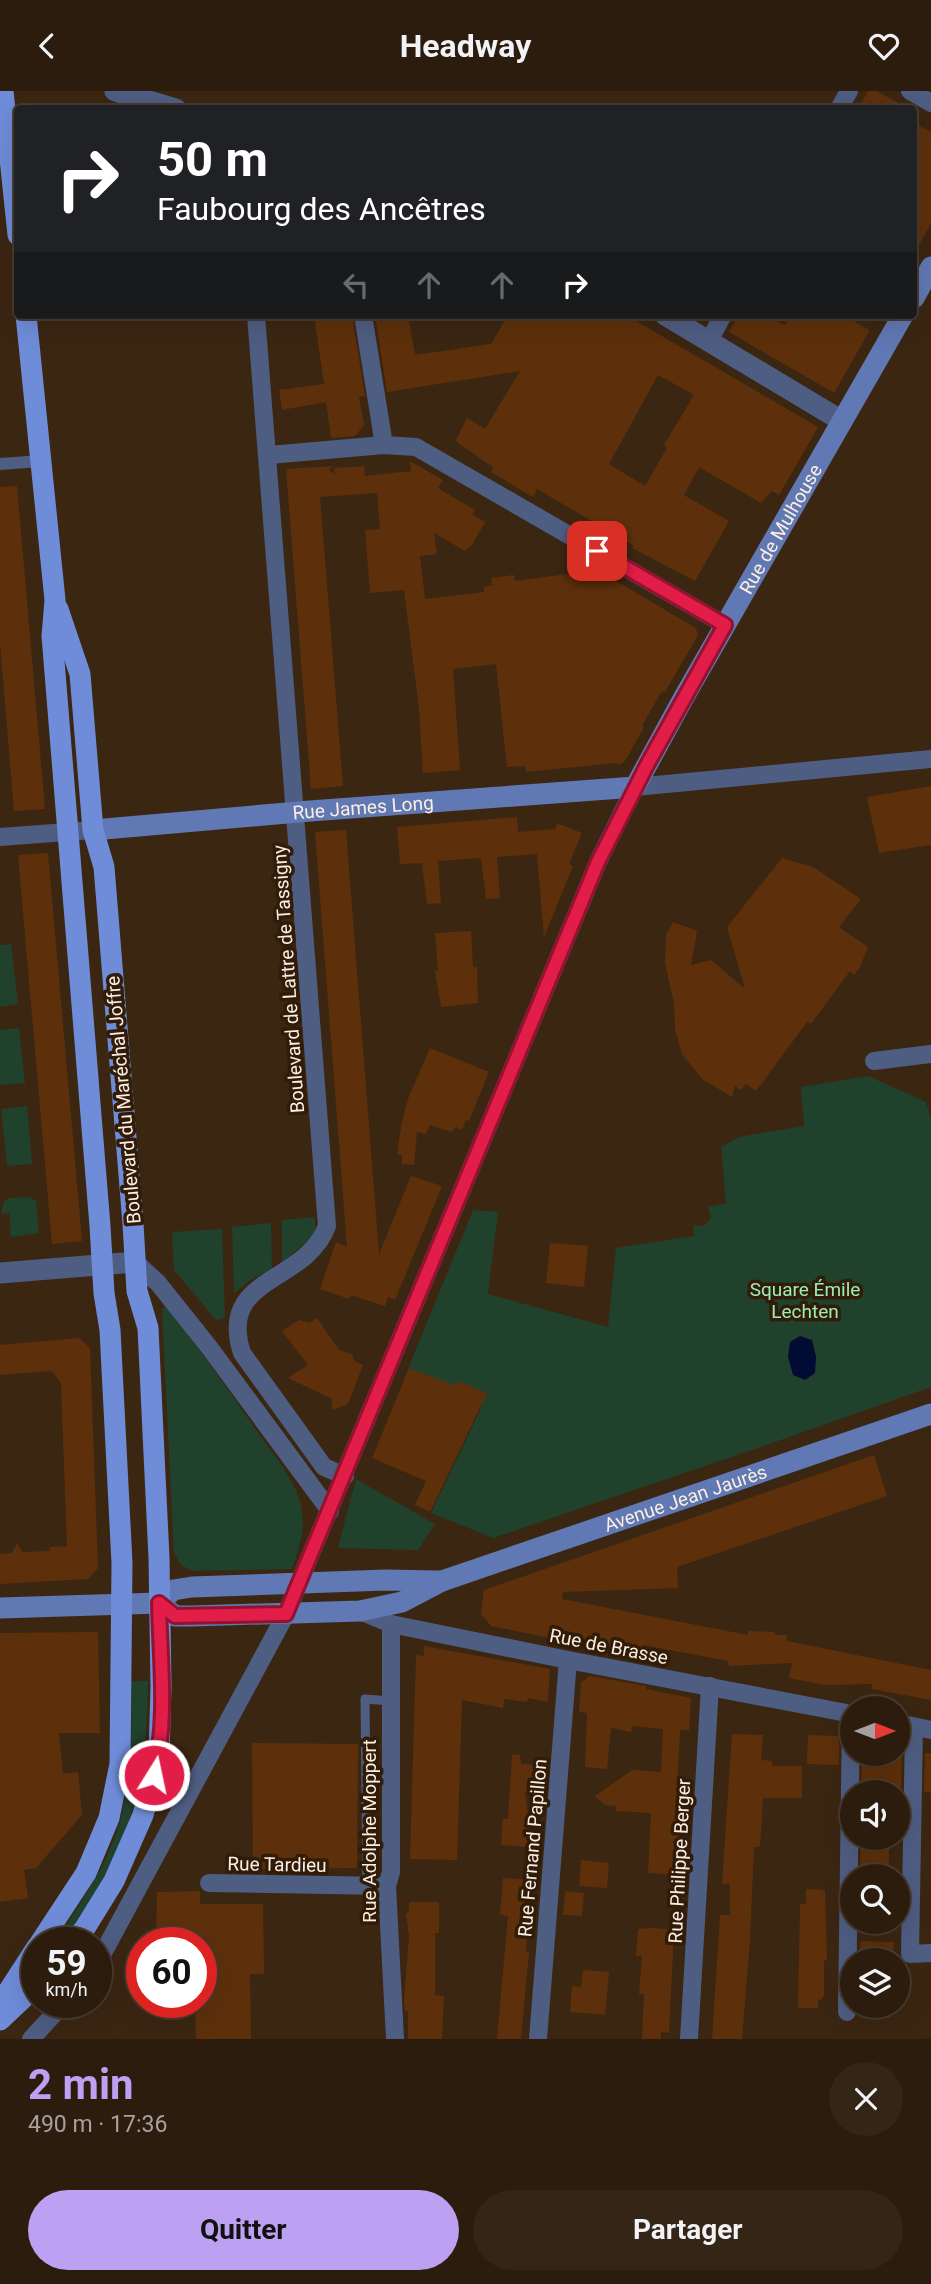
<!DOCTYPE html>
<html lang="fr">
<head>
<meta charset="utf-8">
<style>
	body { margin:0; font-family:Roboto,sans-serif; background:#342517; color:#f1f3f6; height:100vh; display:flex; flex-direction:column; font-size:26px; white-space:nowrap }
	* { box-sizing:border-box; margin:0 }
	p { font-size:23px; color:#a6a19e }
	.icon { flex:none; width:38px; height:38px; fill:none; stroke:currentColor; stroke-width:2; stroke-linecap:round; stroke-linejoin:round }
	.map { position:relative; height:1948px; overflow:hidden }
	.panel { display:flex; flex-direction:column; background:#2c1c0e; flex:1 }
	.panel>* { flex:none }
	.top-card { position:absolute; left:14px; top:14px; width:903px; height:214px; border-radius:7px; box-shadow:0 7px 28px #0002,0 0 0 2px #483a2e; background:#202124; color:#fff; overflow:hidden }
	.needle { width:46px; rotate:90deg }
	.tools { position:absolute; left:840px; top:1605px; display:grid; gap:14px }
	.tools a { display:grid; place-items:center; width:70px; height:70px; border-radius:50%; background:#2c1c0e; box-shadow:0 7px 28px #0002,0 0 0 2px #483a2e; font-size:35px }
	.speed { position:absolute; left:21px; top:1836px; display:flex; gap:14px; font-size:35px; font-weight:700; text-align:center }
	.speed>* { display:grid; place-content:center; width:91px; height:91px; border-radius:50%; background:#2c1c0e; box-shadow:0 7px 28px #0002,0 0 0 2px #483a2e; line-height:1 }
	.speed small { font-size:18px; font-weight:400 }
	.speed .limit { border:10px solid #d22; background:#fff; color:#111 }
	.pin { position:absolute; display:grid; place-items:center; width:60px; height:60px; color:#fff; margin:-30px; border-radius:14px; box-shadow:0 4px 10px #0006 }
	.me { position:absolute; width:77px; margin:-38px; rotate:10deg; stroke-linejoin:round; filter:drop-shadow(0 0 5px #0008) }
	.turn { display:flex; align-items:center; gap:24px; height:147px; padding:0 28px; font-size:32px }
	.turn .icon { width:91px; height:91px; stroke-width:2.5 }
	.turn b { display:block; font-size:49px; line-height:60px }
	.lanes { display:flex; align-items:center; height:66px; padding:0 28px; background:#0003; justify-content:center; gap:35px; direction:ltr }
	.lanes .off { opacity:.35 }
	.round { display:grid; place-items:center; flex:none; width:74px; height:74px; border-radius:37px; background:#342517 }
	.headline { display:flex; align-items:center; justify-content:space-between; height:119px; padding:0 28px }
	h1 { font-size:42px; font-weight:700; line-height:52px; color:#bca0f2 }
	.cta { display:flex; gap:14px; margin-top:auto; padding:14px 28px }
	.cta a { flex:1; height:80px; border-radius:42px; background:#bca0f2; color:#111; font-size:28px; font-weight:700; line-height:80px; text-align:center }
	.cta a+a { background:#342517; color:#f1f3f6 }
	header { display:flex; justify-content:space-between; align-items:center; height:91px; padding:0 28px; background:#2c1c0e; font-size:32px; font-weight:700 }
	.map>svg:first-child { display:block }
</style>
</head>
<body>
<header><svg class="icon" aria-label="back" viewBox="0 0 24 24"><path d="M15 5l-7 7 7 7"/></svg>Headway<svg class="icon" aria-label="heart" viewBox="0 0 24 24"><path d="M12 20l-8-8c-3-5 5-10 8-4 3-6 11-1 8 4z"/></svg></header>
<div class="map">
<svg width="931" height="1948" viewBox="0 0 931 1948">
	<rect width="100%" height="100%" fill="#3b2612"/>
	<g fill="#20412c">
		<polygon points="11,853 18,913 0,916 0,854"/>
		<polygon points="19,937 25,992 0,994 0,939"/>
		<polygon points="868,985 926,1011 931,1028 931,1296 752,1359 493,1447 431,1422 481,1317 405,1285 473,1119 498,1121 488,1203 608,1236 616,1157 694,1145 693,1134 704,1135 711,1127 708,1116 726,1112 721,1056 739,1046 804,1035 801,996"/>
		<polygon points="27,1015 32,1073 7,1075 1,1018"/>
		<polygon points="30,1106 36,1110 39,1142 11,1146 9,1122 1,1123 4,1110 9,1107"/>
		<polygon points="315,1126 315,1143 282,1172 282,1129"/>
		<polygon points="271,1132 272,1178 252,1188 234,1202 232,1136"/>
		<polygon points="222,1138 225,1227 216,1229 174,1179 172,1141"/>
		<path d="M167,1215C198,1257 229,1299 258,1342C274,1365 295,1387 301,1415C306,1438 299,1457 292,1478L193,1480L181,1474L174,1462L162,1220V1217Z"/>
		<polygon points="356,1388 435,1433 418,1459 338,1457"/>
		<path d="M131,1590H148C148,1666 138,1724 102,1793C92,1813 76,1832 63,1851L54,1852C79,1815 106,1777 119,1734C133,1686 132,1638 131,1590Z"/>
	</g>
	<polygon fill="#010b33" points="800,1245 812,1249 816,1266 815,1282 805,1289 793,1284 788,1266 790,1251"/>
	<g fill="#5d300b" fill-rule="evenodd">
		<polygon points="868,0 877,0 909,18 858,18"/>
		<polygon points="914,32 931,41 931,132 914,164"/>
		<polygon points="314,224 352,224 365,305 359,306 364,334 355,345 331,347 326,311 282,319 279,299 324,293"/>
		<path d="M375,224H408L415,264L491,253L508,224H626L818,336L779,404L772,400L761,412L699,376L684,404L729,430L695,490L632,457L633,454L537,398L533,406L491,381L493,376L459,353L456,349L467,327L485,338L520,280L387,301ZM658,284L694,304L664,354L667,357L645,395L609,373Z"/>
		<polygon points="739,224 762,224 785,234 789,224 843,224 870,239 834,302 729,241"/>
		<polygon points="410,370 443,389 438,397 475,419 472,424 485,431 472,454 465,460 434,442 437,463 420,465 425,508 484,501 484,496 492,494 491,487 514,484 515,490 575,482 582,470 696,537 698,544 665,601 662,600 642,635 644,636 625,670 619,674 616,672 526,681 525,675 507,676 496,573 453,578 460,679 423,682 419,618 404,499 370,502 365,439 380,438 377,402 320,406 343,695 311,698 286,378 332,375 329,379 335,383 334,377 364,375 365,385 411,380"/>
		<polygon points="17,395 45,718 14,720 0,552 0,396"/>
		<polygon points="931,695 931,754 879,762 867,706"/>
		<polygon points="517,726 518,741 555,738 557,732 582,742 569,773 573,775 544,846 537,763 497,766 500,807 486,808 481,767 438,770 441,812 427,813 422,772 400,773 397,736"/>
		<polygon points="346,739 379,1163 411,1085 442,1095 395,1209 388,1206 385,1215 351,1204 349,1208 320,1198 336,1151 347,1156 315,741"/>
		<polygon points="48,762 82,1150 52,1153 18,764"/>
		<polygon points="782,767 813,776 861,808 839,836 868,856 860,876 854,884 850,880 811,933 807,931 756,1000 746,993 741,999 735,995 732,1006 702,988 682,963 675,938 674,912 665,872 666,844 673,831 697,840 691,874 711,869 745,898 727,836"/>
		<polygon points="471,840 473,876 477,876 478,912 441,916 435,880 438,880 435,842"/>
		<polygon points="430,957 489,981 469,1030 466,1029 462,1039 455,1036 452,1041 430,1034 426,1043 417,1041 414,1074 402,1073 402,1064 397,1063 402,1030 409,1005"/>
		<polygon points="550,1152 588,1155 584,1196 546,1192"/>
		<polygon points="317,1227 339,1259 353,1264 353,1269 363,1274 348,1313 332,1319 332,1308 288,1287 308,1274 282,1240 299,1229 310,1232"/>
		<polygon points="79,1247 90,1257 98,1477 88,1488 0,1493 0,1463 12,1462 17,1452 22,1461 49,1460 51,1456 67,1455 61,1292 52,1280 0,1284 0,1254"/>
		<polygon points="409,1277 456,1295 458,1290 487,1302 430,1421 415,1414 426,1390 372,1367"/>
		<polygon points="874,1364 887,1405 677,1476 678,1497 563,1501 562,1508 748,1544 748,1540 774,1541 775,1544 787,1544 787,1550 931,1579 931,1609 872,1598 872,1593 824,1594 789,1587 792,1572 729,1575 728,1570 644,1554 645,1572 614,1566 620,1561 491,1535 481,1523 484,1499"/>
		<polygon points="98,1541 100,1642 59,1642 63,1683 78,1681 82,1724 36,1777 24,1779 28,1807 0,1811 0,1542"/>
		<polygon points="424,1555 550,1578 548,1611 528,1607 527,1611 504,1608 503,1617 462,1609 457,1769 410,1768 416,1564 424,1565"/>
		<polygon points="589,1585 646,1595 646,1598 691,1607 689,1639 680,1639 676,1718 683,1718 679,1784 648,1782 651,1722 616,1720 616,1715 605,1714 595,1705 632,1679 661,1681 663,1638 632,1635 631,1641 611,1637 607,1678 585,1676 587,1622 579,1621 581,1592"/>
		<polygon points="732,1643 763,1644 761,1669 772,1670 772,1675 802,1675 802,1707 763,1707 760,1756 754,1756 750,1849 742,1948 712,1948 720,1824 730,1824 730,1793 722,1793"/>
		<polygon points="808,1644 839,1645 839,1674 807,1673"/>
		<polygon points="252,1652 358,1653 357,1777 253,1778"/>
		<polygon points="862,1662 902,1662 901,1701 861,1701"/>
		<polygon points="925,1662 931,1662 931,1701 924,1701"/>
		<polygon points="520,1663 521,1673 538,1674 536,1702 525,1701 530,1741 528,1742 527,1756 501,1754 503,1728 508,1728 512,1664"/>
		<polygon points="861,1746 889,1746 889,1785 860,1785"/>
		<polygon points="581,1769 609,1772 607,1797 579,1795"/>
		<polygon points="503,1787 534,1789 532,1826 529,1826 526,1861 529,1861 521,1948 497,1948 508,1825 500,1824"/>
		<polygon points="806,1798 825,1799 827,1868 824,1870 824,1904 822,1908 818,1909 818,1917 798,1917 800,1813 806,1813"/>
		<polygon points="200,1800 200,1813 263,1813 264,1883 250,1883 251,1948 196,1948 195,1911 201,1911 201,1852 156,1852 157,1801"/>
		<polygon points="565,1800 584,1802 582,1825 563,1824"/>
		<polygon points="409,1811 439,1811 439,1842 435,1842 435,1904 444,1905 442,1948 408,1948 408,1920 405,1920 404,1909 409,1845 406,1823 409,1821"/>
		<polygon points="653,1837 674,1839 669,1942 661,1941 661,1948 642,1948 644,1903 639,1903 642,1865 636,1865 638,1838"/>
		<polygon points="861,1850 894,1851 893,1869 859,1869"/>
		<polygon points="583,1879 609,1881 605,1924 570,1921 572,1895 581,1896"/>
	</g>
	<g fill="none" stroke-linecap="round" stroke-linejoin="round">
		<polyline stroke="#4e5d82" stroke-width="9" points="367,1795 365,1608 391,1610"/>
		<polyline stroke="#4e5d82" stroke-width="12" points="0,373 41,370"/>
		<g stroke="#4e5d82" stroke-width="18">
			<polyline points="910,0 931,12"/>
			<polyline points="839,18 849,0"/>
			<path d="M256,224L327,1135C305,1194 217,1184 242,1262L324,1376L345,1385"/>
			<polyline points="363,224 384,354"/>
			<polyline points="709,250 723,224"/>
			<polyline points="269,364 384,354 416,356 725,534"/>
			<polyline points="0,746 93,739"/>
			<polyline points="874,970 931,963"/>
			<polyline points="135,1171 158,1192 209,1256 330,1420"/>
			<polyline points="360,1520 391,1533 568,1569 852,1623"/>
			<polyline points="391,1533 391,1781 387,1795 395,1948"/>
			<polyline points="898,1632 931,1639"/>
			<polyline points="914,1636 910,1863 931,1862"/>
			<polyline points="209,1792 387,1795"/>
			<polyline points="96,1875 286,1523 598,771 635,696 931,668"/>
			<polyline points="847,1921 851,1623"/>
			<polyline points="31,1948 65,1911"/>
			<polyline points="538,1948 568,1569"/>
			<polyline points="689,1948 710,1595"/>
		</g>
		<g stroke="#4e5d82" stroke-width="21">
			<polyline points="115,0 176,18"/>
			<polyline points="665,224 842,330"/>
			<polyline points="0,1182 135,1171"/>
		</g>
		<g stroke="#6078b3" stroke-width="21">
			<polyline points="914,207 931,176"/>
			<path id="s1" d="M93,739L310,720L635,696L684,606L903,224"/>
			<polyline points="159,1512 173,1499 192,1496 386,1489 438,1490"/>
			<path id="s2" d="M0,1517L159,1512L175,1525H192L360,1520L402,1511L442,1490L931,1323"/>
		</g>
		<g stroke="#6f8cd9" stroke-width="21">
			<polyline points="3,0 18,144"/>
			<polyline points="26,224 55,509 52,545 100,1135 104,1202 110,1239 122,1472 120,1673 109,1727 86,1782 40,1852"/>
			<polyline points="58,518 80,583 93,739 104,776 133,1133 137,1200 148,1237 159,1467 161,1596 159,1663 143,1724 114,1790 85,1837 73,1852"/>
			<polyline points="0,1913 37,1856"/>
			<polyline points="0,1929 37,1894"/>
		</g>
	</g>
	<g fill="none" stroke-linecap="round" stroke-linejoin="round">
		<g stroke="#92132f" stroke-width="18">
			<path id="route" d="M154,1684C168,1629 160,1568 159,1512L175,1525L286,1523L598,771L647,674L725,534L597,460"/>
		</g>
		<use href="#route" stroke="#e11d48" stroke-width="12"/>
	</g>
	<g text-anchor="middle" stroke-width="7" stroke-linejoin="round" paint-order="stroke">
		<g font-size="19" fill="#fceee2" stroke="#301c08">
			<text dy="7" stroke="none"><textPath href="#s1" startOffset="840">Rue de Mulhouse</textPath></text>
			<text dy="7" stroke="none"><textPath href="#s1" startOffset="271">Rue James Long</textPath></text>
			<text transform="translate(288 888) rotate(-94)" y="7">Boulevard de Lattre de Tassigny</text>
			<text transform="translate(123 1009) rotate(-95)" y="7">Boulevard du Maréchal Joffre</text>
			<text dy="7" stroke="none"><textPath href="#s2" startOffset="710">Avenue Jean Jaurès</textPath></text>
			<text transform="translate(609 1555) rotate(11)" y="7">Rue de Brasse</text>
			<text transform="translate(369 1740) rotate(-90)" y="7">Rue Adolphe Moppert</text>
			<text transform="translate(532 1757) rotate(-85)" y="7">Rue Fernand Papillon</text>
			<text transform="translate(679 1770) rotate(-87)" y="7">Rue Philippe Berger</text>
			<text transform="translate(277 1773) rotate(1)" y="7">Rue Tardieu</text>
		</g>
		<g font-size="19" fill="#9aedb6" stroke="#301c08">
			<text x="805" y="1205">Square Émile<tspan x="805" dy="22">Lechten</tspan></text>
		</g>
	</g>
</svg>
<div class="tools">
<a><svg class="needle" viewBox="-14 -14 28 28"><path d="M0-13l5 13h-10z" fill="#e53935"/><path d="M0 13l5-13h-10z" fill="#a6a19e"/></svg></a>
<a><svg class="icon" aria-label="sound" viewBox="0 0 24 24"><path d="M4 9h4l5-4v14l-5-4H4zM17 9q2 3 0 6"/></svg></a>
<a><svg class="icon" aria-label="search" viewBox="0 0 24 24"><circle cx="10" cy="10" r="6"/><path d="M15 15l6 6"/></svg></a>
<a><svg class="icon" aria-label="layers" viewBox="0 0 24 24"><path d="M12 4l9 5-9 5-9-5zM3 14l9 5 9-5"/></svg></a>
</div>
<div class="speed"><div>59<small>km/h</small></div><div class="limit">60</div></div>
<div class="pin" style="left:597px;top:460px;background:#d93025"><svg class="icon" aria-label="arrive" viewBox="0 0 24 24"><path d="M6 21V4h12l-3 4 3 4H6"/></svg></div>
<svg class="me" style="left:154px;top:1684px" viewBox="-20 -20 40 40"><circle r="17" fill="#e11d48" stroke="#fff" stroke-width="3"/><path d="M0-11L8 9 0 5-8 9z" fill="#fff"/></svg>
<div class="top-card">
<div class="turn"><svg class="icon" aria-label="right" viewBox="0 0 24 24"><path d="M7 20v-9h11M14 6l5 5-5 5"/></svg><div><b>50 m</b>Faubourg des Ancêtres</div></div>
<div class="lanes"><svg class="icon off" aria-label="left" viewBox="0 0 24 24"><path d="M17 20v-9H6M10 6l-5 5 5 5"/></svg><svg class="icon off" aria-label="ahead" viewBox="0 0 24 24"><path d="M12 20V5M6 11l6-6 6 6"/></svg><svg class="icon off" aria-label="ahead" viewBox="0 0 24 24"><path d="M12 20V5M6 11l6-6 6 6"/></svg><svg class="icon" aria-label="right" viewBox="0 0 24 24"><path d="M7 20v-9h11M14 6l5 5-5 5"/></svg></div>
</div>
</div>
<section class="panel">
<div class="headline"><div><h1>2 min</h1><p>490 m · 17:36</p></div><a class="round"><svg class="icon" aria-label="close" viewBox="0 0 24 24"><path d="M6 6l12 12M18 6L6 18"/></svg></a></div>
<div class="cta"><a>Quitter</a><a>Partager</a></div>
</section>
</body>
</html>
